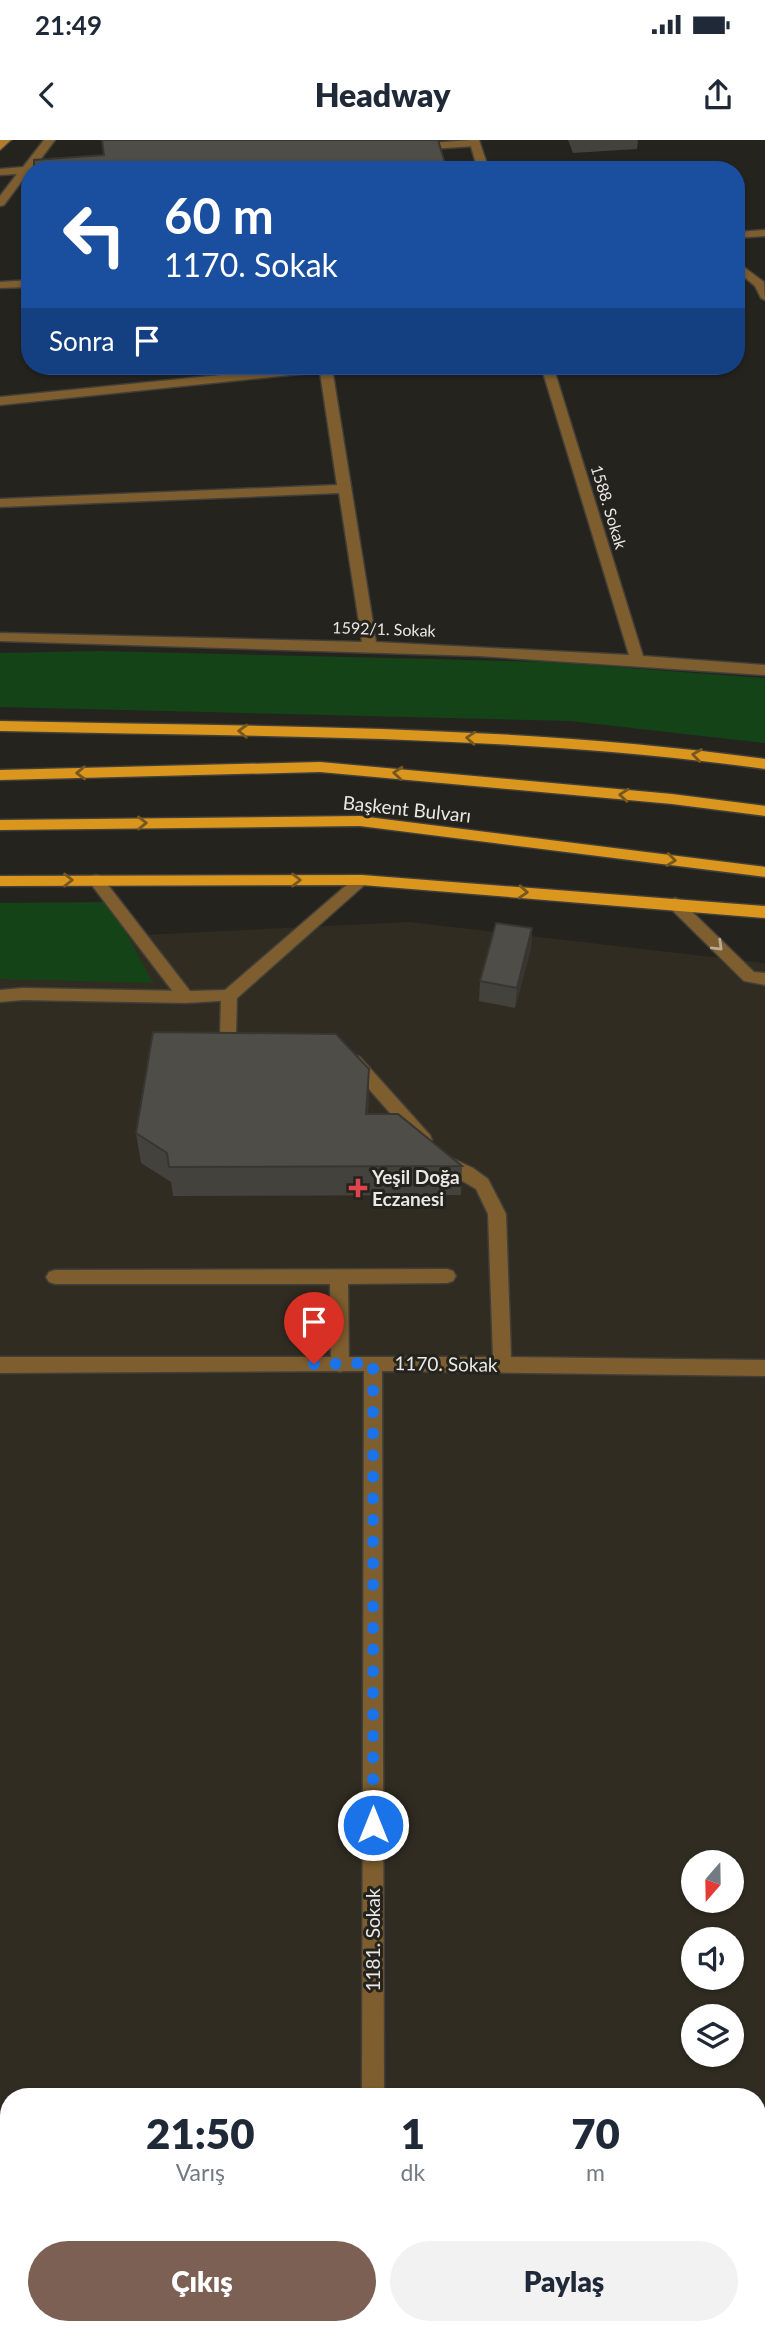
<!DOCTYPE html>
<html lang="tr">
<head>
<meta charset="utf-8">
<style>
	body { margin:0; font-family:Lato,sans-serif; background:#f2f2f3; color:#1f2937; height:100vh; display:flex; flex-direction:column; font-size:26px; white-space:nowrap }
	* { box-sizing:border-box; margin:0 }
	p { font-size:23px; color:#747a83 }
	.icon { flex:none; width:38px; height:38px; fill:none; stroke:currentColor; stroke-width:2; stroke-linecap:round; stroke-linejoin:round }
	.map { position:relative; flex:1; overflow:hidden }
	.drawer { position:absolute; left:0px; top:1948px; width:766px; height:247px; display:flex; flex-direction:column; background:#fff; border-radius:28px 28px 0 0; box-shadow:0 2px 5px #0004 }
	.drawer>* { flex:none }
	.top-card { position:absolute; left:21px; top:21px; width:724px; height:214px; border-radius:28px; box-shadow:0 2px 5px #0004; background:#1a4fa0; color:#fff; overflow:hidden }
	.needle { width:46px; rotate:200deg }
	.tools { position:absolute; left:681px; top:1710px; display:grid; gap:14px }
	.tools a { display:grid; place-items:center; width:63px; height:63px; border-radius:50%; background:#fff; box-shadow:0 2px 5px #0004; font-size:35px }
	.pin { position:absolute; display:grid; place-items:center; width:60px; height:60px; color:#fff; margin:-72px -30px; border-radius:50% 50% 50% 0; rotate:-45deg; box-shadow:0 0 7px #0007 }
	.pin .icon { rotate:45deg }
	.me { position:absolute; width:77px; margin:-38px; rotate:0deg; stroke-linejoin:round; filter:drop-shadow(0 0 5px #0008) }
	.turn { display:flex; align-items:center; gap:24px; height:147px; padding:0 28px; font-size:32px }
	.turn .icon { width:91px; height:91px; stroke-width:2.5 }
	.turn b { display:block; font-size:49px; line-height:60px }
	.then { display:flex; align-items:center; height:66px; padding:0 28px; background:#0003; gap:14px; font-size:26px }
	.eta { display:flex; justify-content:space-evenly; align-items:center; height:119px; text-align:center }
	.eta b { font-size:42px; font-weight:800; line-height:49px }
	.primary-button { display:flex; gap:14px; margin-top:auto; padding:14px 28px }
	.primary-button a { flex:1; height:80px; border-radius:42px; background:#7d6054; color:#fff; font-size:28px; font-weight:800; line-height:80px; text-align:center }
	.primary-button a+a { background:#f2f2f3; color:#1f2937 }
	.status { display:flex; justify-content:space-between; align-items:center; height:49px; padding:0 35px; background:#fff; direction:ltr }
	.status svg { height:19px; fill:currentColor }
	header { display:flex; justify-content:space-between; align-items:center; height:91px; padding:0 28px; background:#fff; font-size:32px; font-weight:800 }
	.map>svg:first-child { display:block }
</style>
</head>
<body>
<div class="status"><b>21:49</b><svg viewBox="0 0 49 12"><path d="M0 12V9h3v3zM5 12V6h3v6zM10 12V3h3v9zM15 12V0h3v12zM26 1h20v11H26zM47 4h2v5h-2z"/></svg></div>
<header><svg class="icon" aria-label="back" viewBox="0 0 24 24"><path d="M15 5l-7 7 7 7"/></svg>Headway<svg class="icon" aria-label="share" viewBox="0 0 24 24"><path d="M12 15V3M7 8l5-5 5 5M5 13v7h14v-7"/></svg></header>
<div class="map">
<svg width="765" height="2194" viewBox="0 0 765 2194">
	<rect width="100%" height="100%" fill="#25231e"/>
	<path fill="#312c22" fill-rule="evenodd" d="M409,782L765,823V2194H0V802ZM693,1722H732V1760H693ZM693,1799H732V1838H693ZM693,1876H732V1914H693ZM9,1956H758V2186H9Z"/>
	<g fill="#144318">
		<polygon points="99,511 547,522 765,538 765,603 570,581 0,567 0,513"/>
		<polygon points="110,762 153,843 0,839 0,763"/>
	</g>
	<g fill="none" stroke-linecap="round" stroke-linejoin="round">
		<g stroke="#413f3a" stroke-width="3">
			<g id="service">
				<polygon points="44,0 55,0 34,28 35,30 30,30 4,65 0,66 0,56 17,34 0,35 0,29 23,27"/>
				<polygon points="471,0 480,3 475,6 416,10 411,7 416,4"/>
				<polygon points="96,735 101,736 190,851 225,850 357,736 367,736 370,740 235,860 186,863 180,861 91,744 88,740 91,736"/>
				<polygon points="675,758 680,760 754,832 765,833 765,845 744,841 670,768 667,764 670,760"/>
				<polygon points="447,1129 453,1131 456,1136 453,1141 447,1143 348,1144 349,1224 346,1230 340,1232 334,1230 331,1224 330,1144 55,1144 49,1142 46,1137 49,1132 55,1130"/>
			</g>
		</g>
		<g stroke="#413f3a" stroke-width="3">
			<g id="minor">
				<polygon points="469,0 479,0 489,30 478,30"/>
				<polygon points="765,90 765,96 737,98 737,92"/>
				<polygon points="737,122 764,142 765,160 761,158 755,146 737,131"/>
				<polygon points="30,140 30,147 0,148 0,142"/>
				<polygon points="312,226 331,226 332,228 376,502 629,515 541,226 553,226 643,516 765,525 765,535 479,516 0,501 0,493 362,502 339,353 0,367 0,359 337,345 320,232 0,265 0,257"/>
				<polygon points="23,848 186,851 194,857 186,863 23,860 0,862 0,850"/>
				<polygon points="229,850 237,856 236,893 250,895 252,899 250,903 228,905 220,899 221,856"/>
				<polygon points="354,915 360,917 430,995 432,1000 430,1005 418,1005 348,925 346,921"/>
				<polygon points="443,1014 473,1028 488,1039 506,1074 511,1217 765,1220 765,1236 382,1231 384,1956 362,1956 364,1231 0,1233 0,1217 493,1217 488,1074 476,1049 437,1026 434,1021 437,1016"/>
				<rect x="361" y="2186" width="24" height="8"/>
			</g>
		</g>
		<g stroke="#413f3a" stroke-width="3">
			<polygon id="secondary" points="0,0 11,0 0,10"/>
		</g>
		<g stroke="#413f3a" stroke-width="3">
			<g id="primary">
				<path d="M0,581C255,587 512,584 765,619V629C512,594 255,597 0,591Z"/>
				<polygon points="320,622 672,654 765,666 765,676 672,664 320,632 0,640 0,630"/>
				<polygon points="360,676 765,727 765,737 360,686 0,690 0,680"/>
				<polygon points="362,735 765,766 765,778 362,745 0,746 0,736"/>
			</g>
		</g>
		<use href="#service" fill="#7e5d2e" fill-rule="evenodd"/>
		<use href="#minor" fill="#7e5d2e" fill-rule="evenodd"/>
		<use href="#secondary" fill="#b27d2a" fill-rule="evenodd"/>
		<use href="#primary" fill="#da961d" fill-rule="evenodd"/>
	</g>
	<g fill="#44423d">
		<polygon points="568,0 638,0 637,9 573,13"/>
		<polygon points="532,788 531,808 515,868 479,861 480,841"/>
		<polygon points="369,929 368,974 462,1026 461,1055 173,1056 171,1042 141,1023 136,993"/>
	</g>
	<g fill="#373632">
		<polygon points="532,788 531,808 515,868 517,848"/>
		<polygon points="369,929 369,959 366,1004 366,974"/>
	</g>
	<g fill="#4f4d47" stroke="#373632" stroke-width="2">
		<polygon points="102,0 438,0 447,30 34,30 34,20 104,15"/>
		<polygon points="496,783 532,788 517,848 480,841"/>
		<polygon points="153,892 336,894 369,929 366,974 398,974 462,1026 169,1027 167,1013 136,993"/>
	</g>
	<defs><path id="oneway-chevron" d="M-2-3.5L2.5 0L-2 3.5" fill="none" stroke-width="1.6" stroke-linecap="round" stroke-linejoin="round" transform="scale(1.75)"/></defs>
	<g stroke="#76571e">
		<use href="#oneway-chevron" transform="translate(243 591) rotate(-178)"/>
		<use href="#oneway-chevron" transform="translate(471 598) rotate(-176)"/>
		<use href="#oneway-chevron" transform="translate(697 615) rotate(-172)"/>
		<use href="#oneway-chevron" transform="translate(81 633) rotate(178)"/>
		<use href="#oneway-chevron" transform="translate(398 633) rotate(-175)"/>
		<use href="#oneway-chevron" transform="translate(624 655) rotate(-175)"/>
		<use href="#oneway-chevron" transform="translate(142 683) rotate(-1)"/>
		<use href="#oneway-chevron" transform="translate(671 720) rotate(7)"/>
		<use href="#oneway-chevron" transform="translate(68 740)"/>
		<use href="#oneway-chevron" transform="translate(296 740)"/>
		<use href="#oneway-chevron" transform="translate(523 752) rotate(4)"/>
	</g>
	<use stroke="#b9aa93" href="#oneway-chevron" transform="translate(718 806) rotate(44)"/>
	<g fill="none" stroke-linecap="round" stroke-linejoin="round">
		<polyline stroke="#1a73e8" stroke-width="12" stroke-dasharray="0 21.6" points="314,1224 373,1223 373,1685"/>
	</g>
	<path fill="#e0444e" stroke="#25231e" stroke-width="2.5" d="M354.5 1037.5h7v7h7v7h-7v7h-7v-7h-7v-7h7z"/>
	<g text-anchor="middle" stroke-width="6" stroke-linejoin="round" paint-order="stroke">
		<g font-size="16" fill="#eae9e5" stroke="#25231e">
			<text transform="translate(609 367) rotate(73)" y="6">1588. Sokak</text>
			<text transform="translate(384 489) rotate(2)" y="6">1592/1. Sokak</text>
		</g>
		<g font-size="19" fill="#eae9e5" stroke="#25231e">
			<text transform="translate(407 669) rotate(6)" y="7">Başkent Bulvarı</text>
			<text transform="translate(446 1224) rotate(1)" y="7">1170. Sokak</text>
			<text transform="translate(373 1800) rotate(-90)" y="7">1181. Sokak</text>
		</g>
		<g font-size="19" font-weight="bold" fill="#eae9e5" stroke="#25231e" text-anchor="start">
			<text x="372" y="1044">Yeşil Doğa<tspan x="372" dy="22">Eczanesi</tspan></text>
		</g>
	</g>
</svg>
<div class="tools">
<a><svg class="needle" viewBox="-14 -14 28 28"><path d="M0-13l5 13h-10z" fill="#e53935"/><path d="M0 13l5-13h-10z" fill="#747a83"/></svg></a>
<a><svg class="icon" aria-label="sound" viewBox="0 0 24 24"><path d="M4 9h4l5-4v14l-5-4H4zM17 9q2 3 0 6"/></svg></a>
<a><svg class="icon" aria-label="layers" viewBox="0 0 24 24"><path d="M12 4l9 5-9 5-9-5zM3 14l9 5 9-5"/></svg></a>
</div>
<div class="pin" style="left:314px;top:1224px;background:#d93025"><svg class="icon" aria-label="arrive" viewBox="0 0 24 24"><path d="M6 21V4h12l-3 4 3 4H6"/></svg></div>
<svg class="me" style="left:373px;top:1685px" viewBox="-20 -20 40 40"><circle r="17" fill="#1a73e8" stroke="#fff" stroke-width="3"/><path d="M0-11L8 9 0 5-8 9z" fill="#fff"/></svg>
<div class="top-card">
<div class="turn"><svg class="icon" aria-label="left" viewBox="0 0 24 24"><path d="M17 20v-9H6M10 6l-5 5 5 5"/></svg><div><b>60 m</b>1170. Sokak</div></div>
<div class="then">Sonra<svg class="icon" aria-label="arrive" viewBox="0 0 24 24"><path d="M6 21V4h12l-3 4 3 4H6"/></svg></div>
</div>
<section class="drawer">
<div class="eta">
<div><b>21:50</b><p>Varış</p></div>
<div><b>1</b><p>dk</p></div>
<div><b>70</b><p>m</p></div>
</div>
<div class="primary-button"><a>Çıkış</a><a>Paylaş</a></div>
</section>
</div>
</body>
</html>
